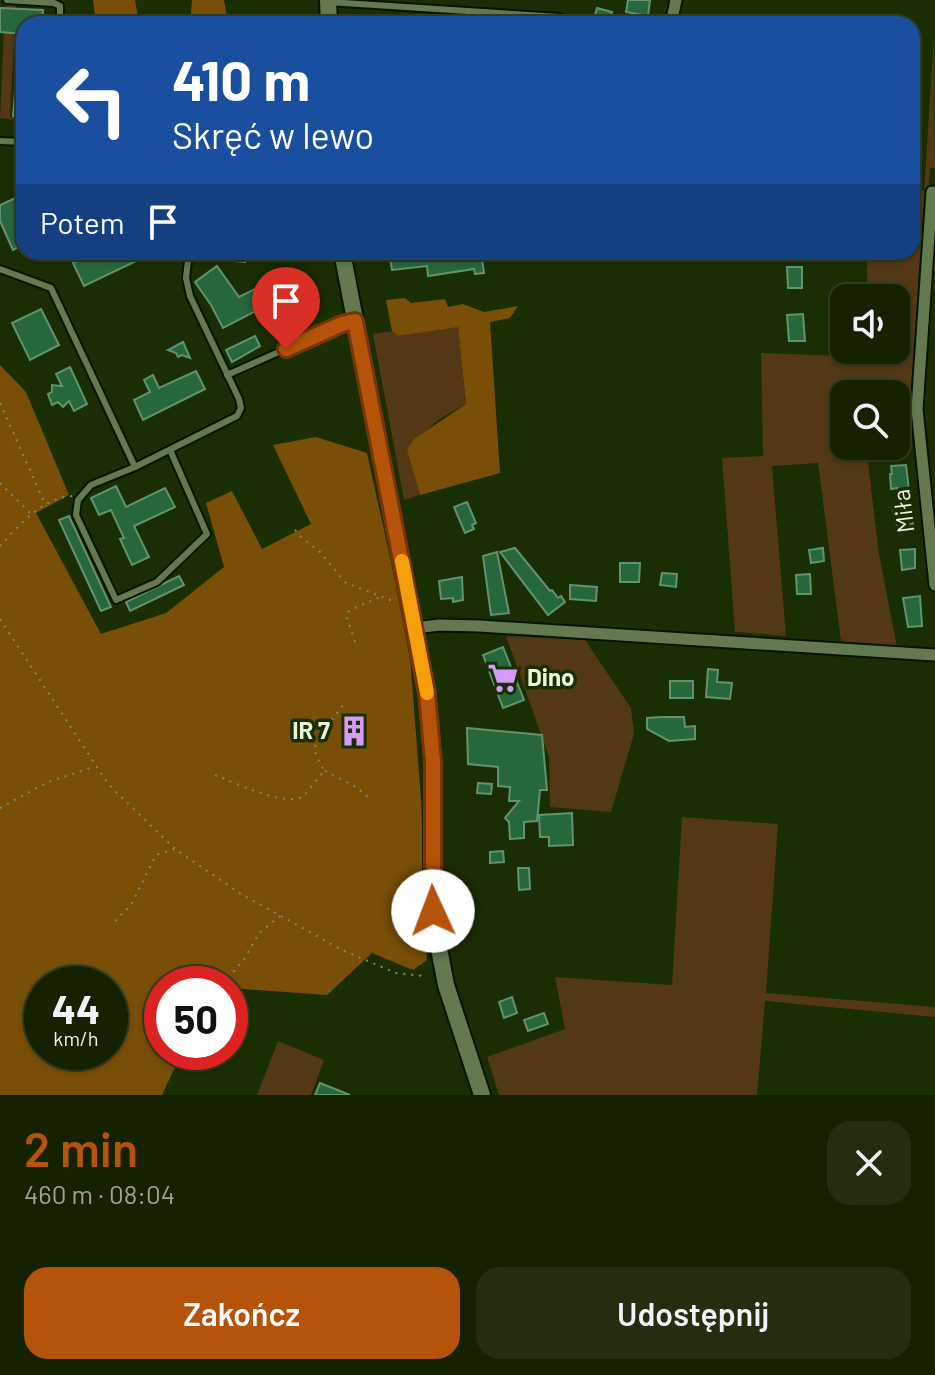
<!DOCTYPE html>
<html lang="pl">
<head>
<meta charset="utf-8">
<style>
	body { margin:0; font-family:Barlow,sans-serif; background:#212f11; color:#f1f3f6; height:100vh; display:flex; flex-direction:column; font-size:30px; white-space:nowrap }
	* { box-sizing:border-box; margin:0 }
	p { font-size:26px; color:#9da499 }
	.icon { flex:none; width:44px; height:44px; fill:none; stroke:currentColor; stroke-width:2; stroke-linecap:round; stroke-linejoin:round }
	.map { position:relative; height:1095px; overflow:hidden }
	.sheet { display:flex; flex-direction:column; background:#142202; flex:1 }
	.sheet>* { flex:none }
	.banner { position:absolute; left:16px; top:16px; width:904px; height:244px; border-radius:24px; box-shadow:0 2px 6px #0004,0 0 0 2px #333f24; background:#1a4fa0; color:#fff; overflow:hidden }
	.controls { position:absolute; left:830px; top:284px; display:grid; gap:16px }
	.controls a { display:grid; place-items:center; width:80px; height:80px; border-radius:16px; background:#142202; box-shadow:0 2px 6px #0004,0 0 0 2px #333f24; font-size:40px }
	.speed { position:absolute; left:24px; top:966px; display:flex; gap:16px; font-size:40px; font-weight:700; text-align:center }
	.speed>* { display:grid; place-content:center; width:104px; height:104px; border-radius:50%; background:#142202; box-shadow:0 2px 6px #0004,0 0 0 2px #333f24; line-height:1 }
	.speed small { font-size:20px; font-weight:400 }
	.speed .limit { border:12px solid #d22; background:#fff; color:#111 }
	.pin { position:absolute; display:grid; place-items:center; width:68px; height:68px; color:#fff; margin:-82px -34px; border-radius:50% 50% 50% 0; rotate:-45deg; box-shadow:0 0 8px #0007 }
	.pin .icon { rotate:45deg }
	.me { position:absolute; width:88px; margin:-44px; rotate:358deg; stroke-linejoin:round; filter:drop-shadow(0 0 6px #0008) }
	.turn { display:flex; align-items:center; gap:28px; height:168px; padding:0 24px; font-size:36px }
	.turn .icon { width:104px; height:104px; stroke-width:2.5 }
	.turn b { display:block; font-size:56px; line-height:68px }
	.then { display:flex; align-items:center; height:76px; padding:0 24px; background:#0003; gap:16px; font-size:30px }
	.round { display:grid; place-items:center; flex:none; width:84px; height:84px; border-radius:24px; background:#212f11 }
	.headline { display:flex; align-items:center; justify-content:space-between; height:136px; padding:0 24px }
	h1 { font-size:48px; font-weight:600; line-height:60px; color:#b45309 }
	.primary-button { display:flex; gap:16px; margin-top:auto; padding:16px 24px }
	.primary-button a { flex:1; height:92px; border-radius:24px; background:#b45309; color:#fff; font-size:32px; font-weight:600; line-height:92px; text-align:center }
	.primary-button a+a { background:#212f11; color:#f1f3f6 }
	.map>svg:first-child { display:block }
</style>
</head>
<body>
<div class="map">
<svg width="935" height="1095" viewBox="0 0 935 1095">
	<rect width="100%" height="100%" fill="#1a2e03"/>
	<g fill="#523814">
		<polygon points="9,5 16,5 10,117 24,118 24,125 15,120 0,118 5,7"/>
		<polygon points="934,37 935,168 930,168 926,219 935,220 935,271 922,271 910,398 896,397 896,394 844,394 844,446 866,446 879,554 897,647 841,641 818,463 772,466 786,636 735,632 722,458 763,456 761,353 865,357 866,350 896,350 896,298 867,298 867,252 912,252 912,191 924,191"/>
		<polygon points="458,326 466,404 438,420 407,450 420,495 404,500 373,334 392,331 398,336"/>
		<polygon points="506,636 585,640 631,708 634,734 611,812 550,807 549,757"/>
		<polygon points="682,817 778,824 766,993 935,1007 935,1017 765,1001 757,1095 499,1095 487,1057 565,1029 555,977 672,985"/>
		<polygon points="278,1041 324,1060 311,1095 257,1095"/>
	</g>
	<g fill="#794e06" fill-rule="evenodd">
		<polygon points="93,0 135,0 139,24 96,24"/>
		<polygon points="192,0 224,0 228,24 190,24"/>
		<polygon points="405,298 411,303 445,299 448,307 463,304 484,312 518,306 510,318 490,322 500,473 420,495 407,450 414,439 466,404 458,327 398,336 392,331 386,300"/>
		<path d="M0,365L26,392L69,495L36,513L101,634L166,613L224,567L206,503L232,491L262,549L311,524L273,445L316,437L367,453L409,643L421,799L427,960L413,970L372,953L327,995L230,988V984H162V1052H182L162,1095H0ZM42,984H110V1052H42Z"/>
	</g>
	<g fill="#26673c" stroke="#649270" stroke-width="2">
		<polygon points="628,0 650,0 648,16 626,12"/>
		<polygon points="0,8 43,10 42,24 24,24 24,34 0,32"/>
		<polygon points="597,8 612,12 609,23 594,19"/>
		<polygon points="18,56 24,56 24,117 13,116"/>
		<polygon points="24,194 24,244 13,250 0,221 0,205"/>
		<polygon points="96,252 155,252 84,286 73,263"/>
		<polygon points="195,252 246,252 245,262 194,258"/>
		<polygon points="389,252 481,252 484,273 475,274 474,269 428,276 427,266 392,270"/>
		<polygon points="217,266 239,297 263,285 271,303 223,328 211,305 195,282"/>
		<polygon points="787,267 802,267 802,288 788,288"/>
		<polygon points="41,309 59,345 30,360 12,323"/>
		<polygon points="803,314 805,341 789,341 787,315"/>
		<polygon points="255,336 260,346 232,362 226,350"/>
		<polygon points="183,342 190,358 182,355 178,357 176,353 168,350"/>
		<polygon points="70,367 87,404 74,411 69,401 63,407 58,402 52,405 48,394 52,392 52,385 62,386 56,374"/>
		<polygon points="196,371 205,389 143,420 134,400 150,392 144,380 153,375 159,388"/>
		<polygon points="906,465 913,524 897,526 892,506 899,505 897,488 891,489 890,474 892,474 891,466"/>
		<polygon points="116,486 126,507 165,488 175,507 134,526 149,557 132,565 120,539 124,538 111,510 99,515 91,498"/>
		<polygon points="467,502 476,523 472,525 474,529 465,533 454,507"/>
		<polygon points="69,516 111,607 101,611 59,520"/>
		<polygon points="515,548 550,591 552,590 558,598 561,596 565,602 548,615 500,552"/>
		<polygon points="823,548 824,561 811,563 809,550"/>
		<polygon points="915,549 915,568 902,570 900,550"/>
		<polygon points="497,552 509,613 491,615 483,556"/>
		<polygon points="620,563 640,563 639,582 620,582"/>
		<polygon points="662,573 677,574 676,587 660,585"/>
		<polygon points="810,574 811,594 797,594 796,575"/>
		<polygon points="179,576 184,585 130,611 126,602"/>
		<polygon points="462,577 463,600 453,602 453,598 441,599 439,581"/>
		<polygon points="570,585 597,587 596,601 570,599"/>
		<polygon points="920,596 922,626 908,627 903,598"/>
		<polygon points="503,647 524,700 503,708 483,655"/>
		<polygon points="708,669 718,670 717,682 732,683 730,699 706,697"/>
		<rect x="670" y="681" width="23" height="17"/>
		<polygon points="662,717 684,717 685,727 695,726 695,739 669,741 647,729 647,718"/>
		<polygon points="467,728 542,735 547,790 540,790 537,821 524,822 524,838 510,839 509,822 505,818 519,801 509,801 510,787 498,786 498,767 468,764"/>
		<polygon points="478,783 492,784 491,794 477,793"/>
		<polygon points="572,813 573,845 549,846 549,837 540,837 539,815"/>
		<polygon points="503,851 504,862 490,863 490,852"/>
		<polygon points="518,868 529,868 530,889 519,890"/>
		<polygon points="512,997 517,1013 504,1018 499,1002"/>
		<polygon points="544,1013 548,1024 528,1031 524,1020"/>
		<polygon points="320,1083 350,1095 315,1095"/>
	</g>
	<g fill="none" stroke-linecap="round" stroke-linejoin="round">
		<g stroke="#061500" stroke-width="10">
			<g id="service">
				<polyline points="7,0 54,3 60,6 60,24"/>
				<polyline points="328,2 560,17"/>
				<polyline points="0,141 24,142"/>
				<polyline points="0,269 51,288 135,467 237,416 241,408 239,399 190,296 186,278 189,252"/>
				<polyline points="227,375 342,324 353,322"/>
				<polyline points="135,467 91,485 78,500 76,515 116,600 157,582 207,534 170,450"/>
			</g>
		</g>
		<g stroke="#061500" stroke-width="15">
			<g id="minor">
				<polyline points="671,24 676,0"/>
				<polyline points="932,192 917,409 935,585"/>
				<polyline points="415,628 439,625 479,626 935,655"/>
			</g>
		</g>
		<g stroke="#061500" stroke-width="20">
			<g id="secondary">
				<polyline points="328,0 329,24"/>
				<polyline points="342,252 427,694 433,762 432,882 436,933 446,985 482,1095"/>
			</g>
		</g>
		<g stroke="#7c8d6b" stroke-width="2" stroke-dasharray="2 6" stroke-linecap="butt">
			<polyline points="0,403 46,506"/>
			<polyline points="0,483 30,513"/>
			<polyline points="295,530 302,538 320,552 346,583 393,601"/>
			<path d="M0,546C18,526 43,497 73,496"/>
			<polyline points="0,619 108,784 175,849 241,894 342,950 396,973 424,976"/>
			<polyline points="355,642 346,615 350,610 380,597"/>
			<polyline points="325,771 356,787 369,798"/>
			<path d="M215,775C233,782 287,808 303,796C310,790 317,779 324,771L314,750L318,738L344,704"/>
			<polyline points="0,808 48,782 94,767"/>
			<polyline points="115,921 131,905 156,855 174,849"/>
			<polyline points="223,984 245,958 259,933 280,916"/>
		</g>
		<use href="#service" stroke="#627a4e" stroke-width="6"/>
		<use href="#minor" stroke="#627a4e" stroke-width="11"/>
		<use href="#secondary" stroke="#627a4e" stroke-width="16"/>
	</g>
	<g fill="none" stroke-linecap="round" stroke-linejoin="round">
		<g stroke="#753606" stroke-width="20">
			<polyline id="route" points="286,349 342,324 355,321 427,694 433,762 433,911"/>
		</g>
		<use href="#route" stroke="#b45309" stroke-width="14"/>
		<polyline stroke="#f59e0b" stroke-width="14" points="402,561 427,693"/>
	</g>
	<defs>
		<g id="supermarket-bare" transform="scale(2.4)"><path d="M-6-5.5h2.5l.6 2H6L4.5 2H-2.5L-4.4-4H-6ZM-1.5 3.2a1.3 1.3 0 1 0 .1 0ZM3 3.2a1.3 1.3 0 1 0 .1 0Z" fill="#d69bfa" stroke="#1a2e03" stroke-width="2.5" paint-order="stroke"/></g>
		<g id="building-bare" transform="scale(2.4)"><path d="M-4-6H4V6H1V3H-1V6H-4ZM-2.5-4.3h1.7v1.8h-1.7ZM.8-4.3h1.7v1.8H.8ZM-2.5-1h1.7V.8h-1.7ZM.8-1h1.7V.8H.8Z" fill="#d69bfa" stroke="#1a2e03" stroke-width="2.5" paint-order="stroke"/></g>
	</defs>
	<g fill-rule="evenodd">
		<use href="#supermarket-bare" x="503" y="678"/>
		<use href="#building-bare" x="354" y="731"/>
	</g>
	<g text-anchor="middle" stroke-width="7" stroke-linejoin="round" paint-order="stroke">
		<g font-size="24" fill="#e8f6de" stroke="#1a2e03">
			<text transform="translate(904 511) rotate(-97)" y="8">Miła</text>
		</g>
		<g font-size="24" font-weight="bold" fill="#e8f6de" stroke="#1a2e03" text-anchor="start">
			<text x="527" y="686">Dino</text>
			<text x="330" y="739" text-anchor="end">IR 7</text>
		</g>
	</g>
</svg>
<div class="controls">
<a><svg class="icon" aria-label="sound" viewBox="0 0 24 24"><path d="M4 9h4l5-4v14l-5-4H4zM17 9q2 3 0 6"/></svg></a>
<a><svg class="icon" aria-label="search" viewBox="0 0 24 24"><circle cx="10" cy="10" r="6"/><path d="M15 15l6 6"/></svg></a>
</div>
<div class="speed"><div>44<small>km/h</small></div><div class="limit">50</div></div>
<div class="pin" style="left:286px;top:349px;background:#d93025"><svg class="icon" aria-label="arrive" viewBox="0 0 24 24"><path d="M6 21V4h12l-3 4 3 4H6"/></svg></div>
<svg class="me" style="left:433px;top:911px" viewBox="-20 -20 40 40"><circle r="19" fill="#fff"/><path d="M0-13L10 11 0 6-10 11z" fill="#b45309"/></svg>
<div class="banner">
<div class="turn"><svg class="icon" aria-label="left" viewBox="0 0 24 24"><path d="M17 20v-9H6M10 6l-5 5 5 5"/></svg><div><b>410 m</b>Skręć w lewo</div></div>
<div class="then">Potem<svg class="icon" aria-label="arrive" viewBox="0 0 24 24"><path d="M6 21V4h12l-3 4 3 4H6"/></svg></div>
</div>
</div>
<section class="sheet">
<div class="headline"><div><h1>2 min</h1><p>460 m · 08:04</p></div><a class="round"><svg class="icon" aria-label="close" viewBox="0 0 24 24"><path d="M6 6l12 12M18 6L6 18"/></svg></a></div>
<div class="primary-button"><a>Zakończ</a><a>Udostępnij</a></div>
</section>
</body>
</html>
